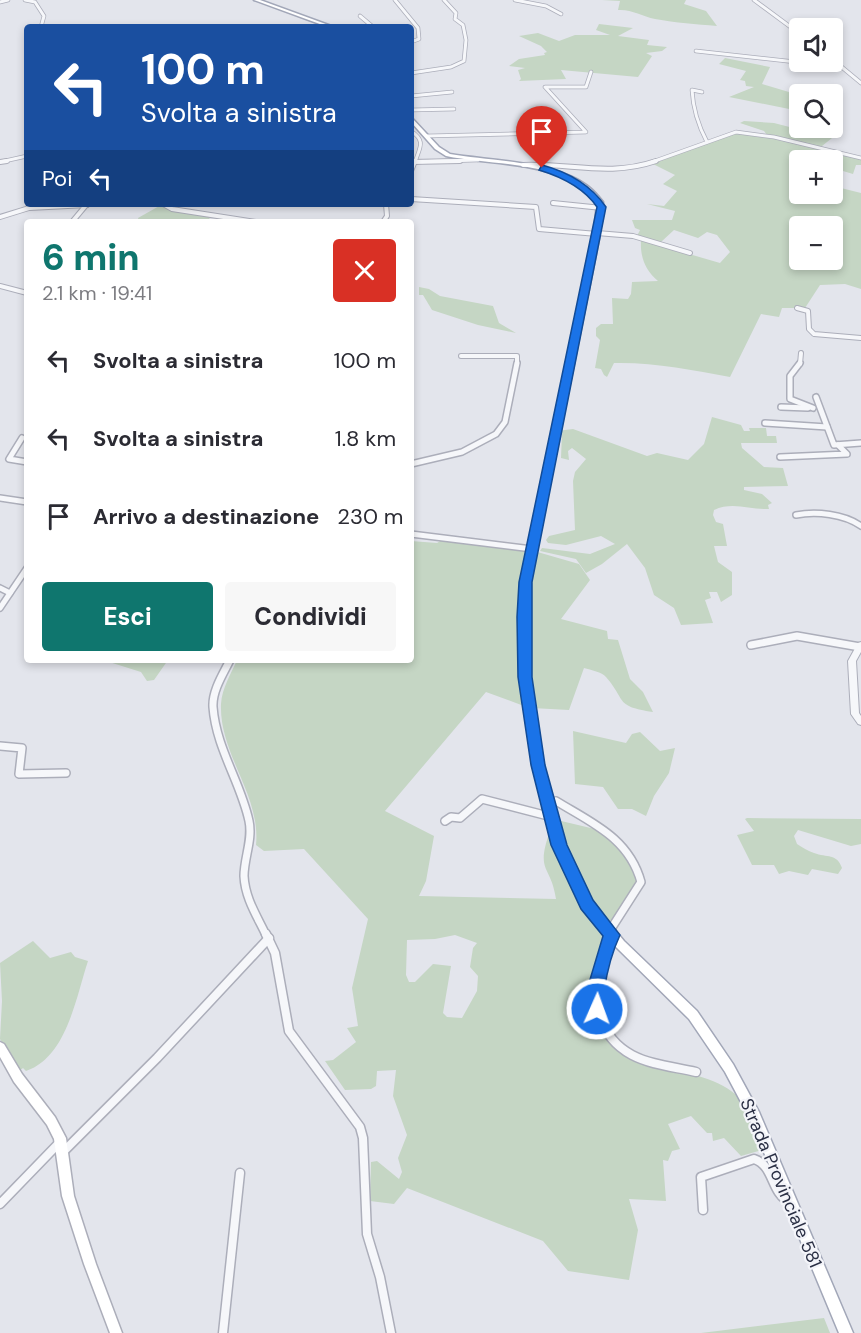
<!DOCTYPE html>
<html lang="it">
<head>
<meta charset="utf-8">
<style>
	body { margin:0; font-family:"DM Sans",sans-serif; background:#f7f7f7; color:#2b2b33; height:100vh; display:flex; flex-direction:column; font-size:22px; white-space:nowrap }
	* { box-sizing:border-box; margin:0 }
	p { font-size:20px; color:#7c7c81 }
	.icon { flex:none; width:33px; height:33px; fill:none; stroke:currentColor; stroke-width:2; stroke-linecap:round; stroke-linejoin:round }
	.map { position:relative; flex:1; overflow:hidden }
	.panel { position:absolute; left:24px; top:219px; width:390px; height:444px; display:flex; flex-direction:column; background:#fff; border-radius:6px; box-shadow:0 3px 9px #0003 }
	.panel>* { flex:none }
	.hud { position:absolute; left:24px; top:24px; width:390px; height:183px; border-radius:6px; box-shadow:0 3px 9px #0003; background:#1a4fa0; color:#fff; overflow:hidden }
	.buttons { position:absolute; left:789px; top:18px; display:grid; gap:12px }
	.buttons a { display:grid; place-items:center; width:54px; height:54px; border-radius:6px; background:#fff; box-shadow:0 3px 9px #0003; font-size:30px }
	.pin { position:absolute; display:grid; place-items:center; width:51px; height:51px; color:#fff; margin:-62px -26px; border-radius:50% 50% 50% 0; rotate:-45deg; box-shadow:0 0 6px #0007 }
	.pin .icon { rotate:45deg }
	.me { position:absolute; width:66px; margin:-33px; rotate:2deg; stroke-linejoin:round; filter:drop-shadow(0 0 4px #0008) }
	.turn { display:flex; align-items:center; gap:21px; height:126px; padding:0 18px; font-size:27px }
	.turn .icon { width:78px; height:78px; stroke-width:2.5 }
	.turn b { display:block; font-size:42px; line-height:51px }
	.then { display:flex; align-items:center; height:57px; padding:0 18px; background:#0003; gap:12px; font-size:22px }
	.round { display:grid; place-items:center; flex:none; width:63px; height:63px; border-radius:6px; background:#f7f7f7 }
	.head { display:flex; align-items:center; justify-content:space-between; height:102px; padding:0 18px }
	h1 { font-size:36px; font-weight:800; line-height:45px; color:#0f766e }
	.action { display:flex; gap:12px; margin-top:auto; padding:12px 18px }
	.action a { flex:1; height:69px; border-radius:6px; background:#0f766e; color:#fff; font-size:24px; font-weight:800; line-height:69px; text-align:center }
	.action a+a { background:#f7f7f7; color:#2b2b33 }
	ul { padding:0; list-style:none }
	li { display:flex; align-items:center; gap:18px; height:78px; padding:0 18px }
	li div { flex:1 }
	li b { display:block; font-size:22px }
	li em { font-style:normal }
	.map>svg:first-child { display:block }
</style>
</head>
<body>
<div class="map">
<svg width="861" height="1333" viewBox="0 0 861 1333">
	<rect width="100%" height="100%" fill="#e3e5ec"/>
	<g fill="#c5d6c4" fill-rule="evenodd">
		<path d="M602,0H686L684,4L706,11L717,26C696,24 676,23 655,19C642,16 631,9 618,10L620,1Z"/>
		<polygon points="599,24 633,28 618,36 649,40 647,45 667,47 662,51 646,53 652,56 638,77 561,70 566,79 519,81 521,79 518,70 525,68 509,66 519,59 545,55 544,53 547,52 541,46 519,36 538,33 559,41 575,35 610,35 596,30"/>
		<polygon points="725,58 770,67 762,84 799,95 799,111 729,97 754,87 746,86 745,81 740,80 746,71 719,64"/>
		<path d="M744,121L774,123L832,138L817,150L861,158V165H856L853,174L833,168L832,160H800V194H832L833,186L861,193V289L845,284L820,285L805,308H782L779,317L761,314L730,377C692,370 653,362 614,363L607,377L604,375L601,369L595,368L600,340L596,336V328L601,324H613L612,298L628,299L631,294L632,282L658,281C645,270 640,257 641,240L720,263L730,252L717,235L707,232L698,238L674,230L661,242L637,236L640,230L635,228L632,220H672L675,211L647,204L664,206L677,191L663,184L675,175L651,163L723,136L739,133L767,135L764,131L740,123ZM800,226H832V260H800Z"/>
		<polygon points="161,205 176,211 210,217 208,222 139,222 138,218"/>
		<polygon points="419,287 429,289 440,296 493,306 499,323 516,333 478,325 432,310 423,295 419,295"/>
		<path d="M712,417L741,425L744,431H750L749,428H766L767,436H776L777,443H741L742,448L764,467L783,468L788,486L744,487V490L762,494L772,503L768,505L769,509C750,510 733,501 714,510L713,515L716,522L723,524L727,546H714L718,562L732,572V595L721,602L717,592H709L711,598L705,600L713,623L681,625L674,608L654,595L645,568L627,544L602,564L586,573L576,559L540,551L542,548L590,554L615,544L601,536L566,545L548,543L546,540L549,536L575,530L573,481L575,472L586,459L572,448L568,451L569,460L561,458L562,432L557,431L573,429L647,456L657,453L688,460L704,444Z"/>
		<path d="M442,540L525,551L517,608L524,706L486,692L385,811L434,836L426,881L419,896L556,899C551,864 535,873 550,831L566,877L603,933C600,950 589,990 592,1005C604,1083 697,1055 741,1099C749,1108 757,1138 762,1150L741,1156L724,1138L713,1141L712,1133H707L691,1116L668,1124L680,1149L672,1151L668,1161L663,1160L666,1201L629,1199L638,1230L629,1280L568,1271L543,1241L407,1188L394,1204L370,1201L371,1162L377,1161L399,1179L402,1172L398,1158L407,1135L393,1096L396,1070L377,1071L376,1086L371,1089L345,1090L325,1061L333,1060L356,1042L347,1028L358,1026L352,988L368,919L304,849L264,851L256,845C261,795 219,754 221,704C222,688 231,674 237,660H411V541L437,543ZM455,935L477,943L473,948L470,967L478,976L477,991L462,1018L447,1017L443,1013L451,966L433,964L415,982H409L406,975L407,940L435,939Z"/>
		<path d="M534,551L579,564L590,580L561,619L607,631L608,639L618,640L630,679L643,692L653,712C614,706 627,701 606,677C602,672 591,670 584,668L569,710L532,708L525,602Z"/>
		<polygon points="168,660 154,680 147,681 141,672 106,661"/>
		<polygon points="573,731 626,743 632,734 640,732 660,751 675,748 669,773 654,796 646,816 632,809 618,809 603,787 575,784"/>
		<path d="M747,818L861,819V844L851,846L798,830L794,836L797,844C802,847 808,851 814,853C827,858 837,853 842,868L838,874L812,869L808,875L789,871L779,874L774,865H752L737,835L754,831L745,819Z"/>
		<path d="M557,820L599,830L628,853L637,876L635,889L613,921L606,920C581,886 567,861 557,820Z"/>
		<path d="M33,941L50,958L71,952L75,957L88,961C76,997 67,1057 26,1071L23,1068L18,1072L0,1039L2,1001L0,963Z"/>
		<polygon points="824,1318 830,1333 701,1333"/>
	</g>
	<g fill="none" stroke-linecap="round" stroke-linejoin="round">
		<g stroke="#acaeba" stroke-width="4.5">
			<g id="minor-far4">
				<polyline points="25,0 35,2 44,16 41,27"/>
				<polyline points="395,0 418,28 419,39 411,42"/>
				<polyline points="515,0 546,6 561,14"/>
				<polyline points="754,0 800,34"/>
				<polyline points="0,2 8,0"/>
				<polyline points="360,16 373,27"/>
				<polyline points="696,51 841,67"/>
				<polyline points="832,59 861,83"/>
				<polyline points="411,73 451,67 464,61 466,40 463,25 455,19 456,13 444,0"/>
				<path d="M702,92L692,90C693,109 698,125 707,142"/>
				<polyline points="411,96 452,92"/>
				<polyline points="411,110 454,109"/>
				<path d="M411,131C426,141 420,147 415,162"/>
				<polyline points="427,136 586,132 545,87 586,87 591,72"/>
				<polyline points="0,162 27,156"/>
				<polyline points="411,162 478,160"/>
				<polyline points="652,162 736,132 774,137 861,158"/>
			</g>
		</g>
		<g stroke="#acaeba" stroke-width="6">
			<g id="minor-far3">
				<polyline points="0,162 7,161"/>
				<polyline points="411,162 460,161"/>
				<path d="M523,165C571,163 609,177 656,161"/>
				<polyline points="411,171 415,161"/>
				<polyline points="411,199 536,207 539,229 597,234"/>
				<polyline points="553,203 602,208"/>
				<polyline points="163,204 172,209 256,222"/>
				<polyline points="0,217 29,208 87,205"/>
				<polyline points="72,222 87,204"/>
				<polyline points="383,222 387,216 386,204"/>
				<polyline points="597,233 633,236 690,253"/>
				<polyline points="0,286 27,293"/>
				<polyline points="797,308 808,311 809,329 814,334 861,338"/>
				<polyline points="461,356 517,356 517,364"/>
				<polyline points="800,364 801,353"/>
			</g>
		</g>
		<g stroke="#acaeba" stroke-width="8">
			<g id="minor-far2">
				<polyline points="800,363 790,376 790,399 813,408"/>
				<polyline points="816,397 834,445 861,443"/>
				<polyline points="781,407 808,408"/>
				<polyline points="765,423 827,427"/>
				<polyline points="22,438 9,459 27,462"/>
				<polyline points="780,457 847,454 838,445"/>
				<polyline points="411,464 462,452 496,434 505,422 517,363"/>
				<polyline points="0,498 27,502"/>
				<path d="M796,515C816,511 844,514 861,526"/>
				<polyline points="411,534 532,549"/>
				<polyline points="0,588 10,593"/>
				<polyline points="0,608 27,568"/>
			</g>
		</g>
		<g stroke="#acaeba" stroke-width="10">
			<g id="minor-far1">
				<polyline points="751,645 797,636 860,647"/>
				<path d="M230,660C223,674 212,691 213,707C216,748 241,783 249,821C253,839 244,858 244,876C245,898 257,916 266,935"/>
				<polyline points="0,746 22,748 19,774 66,773"/>
				<path d="M556,801C592,823 629,838 641,882L609,932"/>
				<polyline points="445,821 451,817 460,818 482,799 552,817"/>
			</g>
		</g>
		<g stroke="#acaeba" stroke-width="11">
			<g id="minor">
				<polyline points="266,934 275,953 289,1031 360,1127 363,1138 367,1234 380,1277 391,1333"/>
				<path d="M612,935C594,976 586,1030 632,1055C651,1065 675,1067 696,1072"/>
				<polyline points="64,1151 157,1058 269,938"/>
				<polyline points="0,1204 60,1142"/>
				<path d="M703,1210L701,1177L754,1159C775,1166 770,1193 790,1202"/>
				<polyline points="223,1333 240,1173"/>
			</g>
		</g>
		<g stroke="#acaeba" stroke-width="2">
			<polygon id="tertiary" points="861,642 861,652 856,661 859,713 861,716 861,725 858,724 851,714 848,661 858,643"/>
		</g>
		<g stroke="#acaeba" stroke-width="3">
			<polygon id="secondary" points="0,1042 4,1044 22,1074 55,1117 66,1138 74,1196 96,1264 122,1333 110,1333 84,1264 62,1196 54,1139 47,1125 14,1082 0,1057"/>
		</g>
		<g stroke="#a2a7b8" stroke-width="3">
			<g id="primary">
				<polygon points="254,0 260,0 334,27 328,27"/>
				<path d="M411,117L439,147L450,154C490,161 559,161 590,188C595,192 599,197 603,202L600,234L530,582V677L543,765L564,845L591,901L624,941L697,1011L733,1064L759,1112L853,1333H839L750,1119L725,1072L689,1019L616,947L583,907L554,845L533,765L520,677L522,582L594,234L597,202C593,198 589,192 584,189C548,161 489,165 446,156L435,149L411,122Z"/>
			</g>
		</g>
		<use href="#minor-far4" stroke="#f6f7fa" stroke-width="3"/>
		<use href="#minor-far3" stroke="#f6f7fa" stroke-width="4"/>
		<use href="#minor-far2" stroke="#f6f7fa" stroke-width="5"/>
		<use href="#minor-far1" stroke="#f6f7fa" stroke-width="7"/>
		<use href="#minor" stroke="#f6f7fa" stroke-width="8"/>
		<use href="#tertiary" fill="#f6f7fa" fill-rule="evenodd"/>
		<use href="#secondary" fill="#fff" fill-rule="evenodd"/>
		<use href="#primary" fill="#fff" fill-rule="evenodd"/>
	</g>
	<path fill="#1a73e8" stroke="#114b97" stroke-width="1.5" d="M542,165C568,172 591,185 606,207L532,582V677L545,765L567,845L593,900L620,935C612,952 607,972 604,991C603,999 607,1006 603,1014L597,1016L591,1014L586,993L603,936L581,909L551,845L531,765L518,677L517,617L519,582L597,207C584,188 562,177 539,170Z"/>
	<g text-anchor="middle" stroke-width="4.5" stroke-linejoin="round" paint-order="stroke">
		<g font-size="18" fill="#2a2f44" stroke="#f3f4f9">
			<text transform="translate(781 1183) rotate(67)" y="6">Strada Provinciale 581</text>
		</g>
	</g>
</svg>
<div class="buttons">
<a><svg class="icon" aria-label="sound" viewBox="0 0 24 24"><path d="M4 9h4l5-4v14l-5-4H4zM17 9q2 3 0 6"/></svg></a>
<a><svg class="icon" aria-label="search" viewBox="0 0 24 24"><circle cx="10" cy="10" r="6"/><path d="M15 15l6 6"/></svg></a>
<a>+</a>
<a>−</a>
</div>
<div class="pin" style="left:542px;top:168px;background:#d93025"><svg class="icon" aria-label="arrive" viewBox="0 0 24 24"><path d="M6 21V4h12l-3 4 3 4H6"/></svg></div>
<svg class="me" style="left:597px;top:1009px" viewBox="-20 -20 40 40"><circle r="17" fill="#1a73e8" stroke="#fff" stroke-width="3"/><path d="M0-11L8 9 0 5-8 9z" fill="#fff"/></svg>
<div class="hud">
<div class="turn"><svg class="icon" aria-label="left" viewBox="0 0 24 24"><path d="M17 20v-9H6M10 6l-5 5 5 5"/></svg><div><b>100 m</b>Svolta a sinistra</div></div>
<div class="then">Poi<svg class="icon" aria-label="left" viewBox="0 0 24 24"><path d="M17 20v-9H6M10 6l-5 5 5 5"/></svg></div>
</div>
<section class="panel">
<div class="head"><div><h1>6 min</h1><p>2.1 km · 19:41</p></div><a class="round" style="background:#d93025;color:#fff"><svg class="icon" aria-label="close" viewBox="0 0 24 24"><path d="M6 6l12 12M18 6L6 18"/></svg></a></div>
<ul>
<li><svg class="icon" aria-label="left" viewBox="0 0 24 24"><path d="M17 20v-9H6M10 6l-5 5 5 5"/></svg><div><b>Svolta a sinistra</b></div><em>100 m</em></li>
<li><svg class="icon" aria-label="left" viewBox="0 0 24 24"><path d="M17 20v-9H6M10 6l-5 5 5 5"/></svg><div><b>Svolta a sinistra</b></div><em>1.8 km</em></li>
<li><svg class="icon" aria-label="arrive" viewBox="0 0 24 24"><path d="M6 21V4h12l-3 4 3 4H6"/></svg><div><b>Arrivo a destinazione</b></div><em>230 m</em></li>
</ul>
<div class="action"><a>Esci</a><a>Condividi</a></div>
</section>
</div>
</body>
</html>
